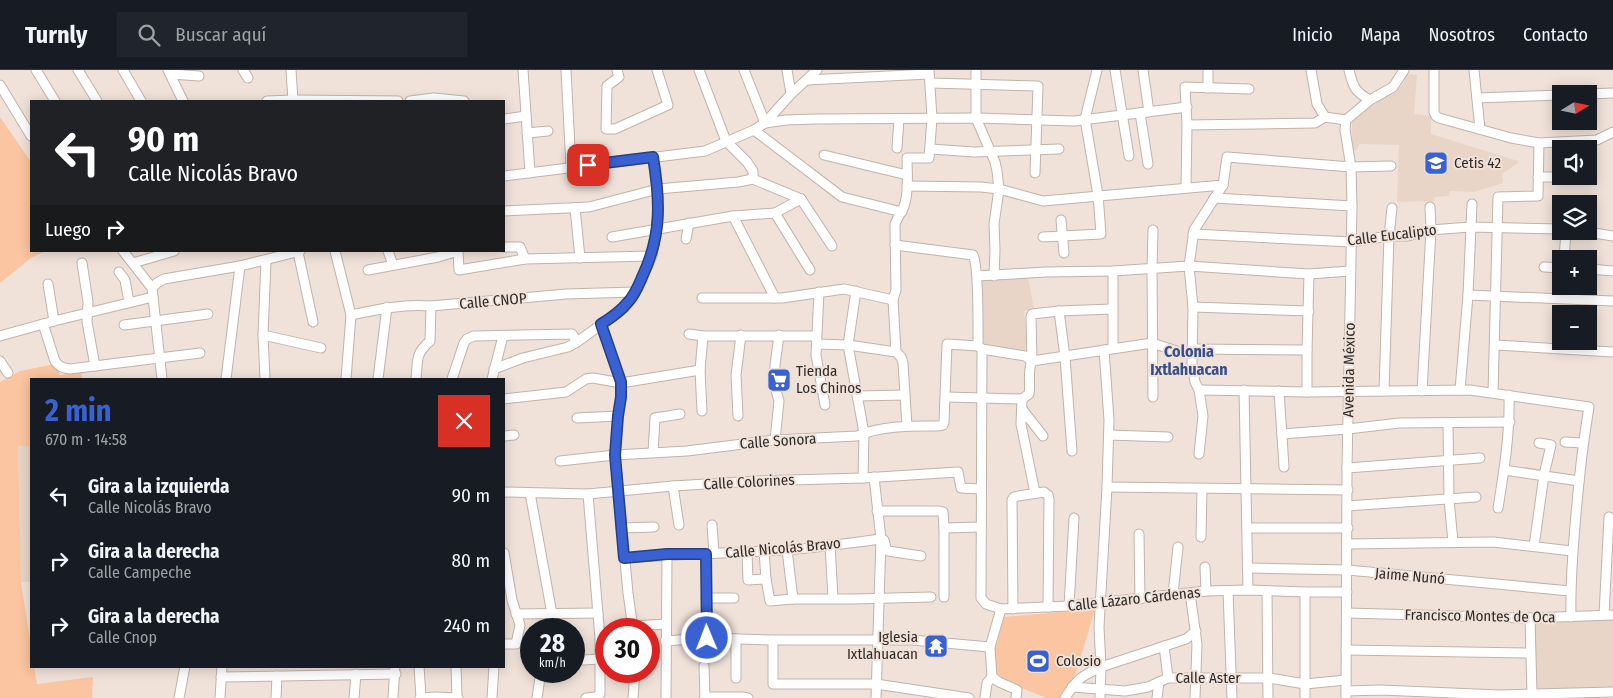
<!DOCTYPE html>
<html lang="es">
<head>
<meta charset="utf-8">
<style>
	body { margin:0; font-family:"Fira Sans Condensed",sans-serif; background:#20242c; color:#f1f3f6; height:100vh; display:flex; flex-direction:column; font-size:19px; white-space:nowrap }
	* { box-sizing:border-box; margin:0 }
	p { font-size:16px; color:#9ea1a6 }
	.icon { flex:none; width:28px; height:28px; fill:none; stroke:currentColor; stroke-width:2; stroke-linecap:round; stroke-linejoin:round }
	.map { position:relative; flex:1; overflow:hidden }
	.side { position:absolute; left:30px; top:308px; width:475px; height:290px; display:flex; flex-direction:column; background:#171b24; border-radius:0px; box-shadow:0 2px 12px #0003 }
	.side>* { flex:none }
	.hud { position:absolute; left:30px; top:30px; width:475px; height:152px; border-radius:0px; box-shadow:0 2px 12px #0003; background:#202124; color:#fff; overflow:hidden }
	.needle { width:32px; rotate:80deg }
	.fabs { position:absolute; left:1552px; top:15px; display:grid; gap:10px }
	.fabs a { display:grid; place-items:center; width:45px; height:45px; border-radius:0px; background:#171b24; box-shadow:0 2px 12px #0003; font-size:25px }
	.speed { position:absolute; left:520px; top:548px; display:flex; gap:10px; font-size:25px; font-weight:700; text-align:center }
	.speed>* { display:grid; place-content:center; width:65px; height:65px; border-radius:50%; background:#171b24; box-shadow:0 2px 12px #0003; line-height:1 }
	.speed small { font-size:12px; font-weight:400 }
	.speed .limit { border:8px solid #d22; background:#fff; color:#111 }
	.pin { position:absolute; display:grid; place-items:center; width:42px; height:42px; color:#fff; margin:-21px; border-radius:10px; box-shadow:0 2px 8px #0006 }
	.me { position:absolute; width:55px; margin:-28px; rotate:359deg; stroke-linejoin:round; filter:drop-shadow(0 0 4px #0008) }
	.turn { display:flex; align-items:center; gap:18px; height:105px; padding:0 15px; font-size:22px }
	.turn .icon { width:65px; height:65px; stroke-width:2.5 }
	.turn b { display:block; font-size:35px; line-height:42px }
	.then { display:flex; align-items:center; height:48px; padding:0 15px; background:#0003; gap:10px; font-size:19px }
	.round { display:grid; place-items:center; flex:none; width:52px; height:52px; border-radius:0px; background:#20242c }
	.overview { display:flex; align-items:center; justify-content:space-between; height:85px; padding:0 15px }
	h1 { font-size:30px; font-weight:700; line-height:38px; color:#3961d2 }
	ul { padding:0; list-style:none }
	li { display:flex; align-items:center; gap:15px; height:65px; padding:0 15px }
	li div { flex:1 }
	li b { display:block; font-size:19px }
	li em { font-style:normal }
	header { display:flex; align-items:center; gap:30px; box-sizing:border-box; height:70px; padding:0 25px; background:#171b24; border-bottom:1px solid #363941 }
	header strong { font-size:24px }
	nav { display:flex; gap:28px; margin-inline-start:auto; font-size:18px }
	.search { width:350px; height:45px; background:#20242c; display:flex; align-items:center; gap:12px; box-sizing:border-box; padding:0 18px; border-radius:0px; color:#9ea1a6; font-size:19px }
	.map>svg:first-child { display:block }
</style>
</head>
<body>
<header>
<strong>Turnly</strong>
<div class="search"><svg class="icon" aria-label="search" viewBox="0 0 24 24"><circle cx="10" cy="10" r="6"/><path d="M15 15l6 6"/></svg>Buscar aquí</div>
<nav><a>Inicio</a><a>Mapa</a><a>Nosotros</a><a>Contacto</a></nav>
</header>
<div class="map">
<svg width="1613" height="628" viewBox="0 0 1613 628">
	<rect width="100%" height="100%" fill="#f0e2d9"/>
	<g fill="#e8d5c7">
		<polygon points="1407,4 1417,5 1414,44 1431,46 1431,64 1518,91 1518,93 1502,104 1503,113 1474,122 1450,121 1449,126 1435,127 1434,131 1397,132 1399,75 1359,74 1357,80 1352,80 1352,52 1356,46 1402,16"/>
		<polygon points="1028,207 1034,239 1024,241 1028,283 982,274 980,209"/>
		<polygon points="18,376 31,376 31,512 21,512"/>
		<polygon points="1613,548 1613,620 1534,619 1533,551"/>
	</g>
	<g fill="#fac5a0">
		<polygon points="0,47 31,92 31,181 45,181 31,188 0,213"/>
		<polygon points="55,294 60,305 81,302 82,309 31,309 31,376 18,376 21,512 31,576 31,596 34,596 37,614 93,607 92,628 0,628 0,312 20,301"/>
		<polygon points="1095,539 1076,603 1059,628 1046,628 1003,610 996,602 995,581 1004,547"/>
	</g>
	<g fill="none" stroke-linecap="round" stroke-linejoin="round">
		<g stroke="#c0b3aa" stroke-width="11">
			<g id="minor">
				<polyline points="36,0 55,31"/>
				<polyline points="78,0 97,31"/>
				<polyline points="123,0 141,31"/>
				<polyline points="168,0 183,31"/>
				<polyline points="243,0 248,8"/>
				<polyline points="291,0 293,31"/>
				<polyline points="523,0 530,103"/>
				<polyline points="566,0 571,97"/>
				<polyline points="617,0 619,7 607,16 606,59 615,59 668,35 657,0"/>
				<polyline points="699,0 726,71 747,92 753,101 753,109 801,129"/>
				<polyline points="744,0 765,53"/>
				<polyline points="787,0 791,24"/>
				<polyline points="976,0 976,48 995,92 997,101 999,119 994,154 995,180 994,206"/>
				<polyline points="1115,0 1129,86"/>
				<polyline points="1143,0 1149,42"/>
				<polyline points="1311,0 1317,34 1325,47"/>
				<path d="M1349,0C1353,17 1355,22 1370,30"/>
				<polyline points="1434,0 1434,42 1436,46 1439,48 1511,68 1539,73 1597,70 1613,62"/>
				<polyline points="1474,0 1480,59"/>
				<polyline points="171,4 199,6"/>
				<polyline points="807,10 929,4"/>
				<polyline points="931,13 1038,16 1035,103"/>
				<polyline points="0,15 31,66"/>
				<polyline points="1208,18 1208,0"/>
				<polyline points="1589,24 1613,23"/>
				<polyline points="1477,28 1561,25"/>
				<polyline points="267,31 293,30 398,31"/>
				<polyline points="410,31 434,28 464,31"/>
				<polyline points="1140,43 1148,94"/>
				<polyline points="504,49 526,46"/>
				<polyline points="765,53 786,50 815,49 976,48 1074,51 1187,37"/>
				<polyline points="1187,55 1315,53 1325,47 1346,50"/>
				<polyline points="754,60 842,127 902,142"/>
				<polyline points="527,63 548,61"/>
				<polyline points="897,78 899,49"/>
				<polyline points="931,79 974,82 1059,79"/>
				<polyline points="824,85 907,105"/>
				<polyline points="504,106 705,81 754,60 765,53 791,24 817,0"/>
				<polyline points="1538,107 1583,107"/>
				<polyline points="907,116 981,117 999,119 1043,131 1223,115"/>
				<polyline points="1186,118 1187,55 1185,17 1249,19"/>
				<polyline points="1214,128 1352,136"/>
				<polyline points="801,129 832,176"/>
				<polyline points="575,138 580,188"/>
				<polyline points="504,141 589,137 658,119 738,112 753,109"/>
				<polyline points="775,143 810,200"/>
				<polyline points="733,146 775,228"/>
				<polyline points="1061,150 1064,183"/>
				<polyline points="1582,161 1613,166"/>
				<polyline points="1193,164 1351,172 1389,166 1408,166 1431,160 1470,157 1561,159"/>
				<polyline points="612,167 733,146 775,143 801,129"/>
				<polyline points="1043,167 1101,164 1098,125 1085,49 1097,0"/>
				<polyline points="686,169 689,153"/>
				<path d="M895,175L973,185C979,195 978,261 978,276"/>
				<polyline points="504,177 520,177 525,189"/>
				<polyline points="123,181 152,218 162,309"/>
				<polyline points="335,181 351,245 346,309"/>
				<polyline points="388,181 393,195"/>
				<polyline points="298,182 313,252"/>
				<polyline points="1564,189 1566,161"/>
				<polyline points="82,193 88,232 87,252 95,296"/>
				<polyline points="133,193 174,181"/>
				<polyline points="1544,197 1561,198"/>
				<polyline points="1589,199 1613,201"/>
				<polyline points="368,200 438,187 458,181 459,200 525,189 652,186"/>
				<polyline points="119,202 125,210 129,232"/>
				<polyline points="977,206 1046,202 1113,201 1189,196 1309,204 1350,201"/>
				<polyline points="48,214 54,251"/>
				<polyline points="152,218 157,213 164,209 240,196 300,181"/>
				<polyline points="856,221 848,275 864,363 863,408"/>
				<polyline points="819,222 816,285 825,335"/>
				<polyline points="1468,225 1613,231"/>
				<polyline points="702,228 782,228 844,219 893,230"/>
				<polyline points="1561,228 1562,216"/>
				<polyline points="1193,237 1309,241"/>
				<polyline points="1059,241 1065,287 1072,381"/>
				<path d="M351,245C379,239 402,234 431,236L566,224L635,222"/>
				<path d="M43,254L55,291C59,297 63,298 70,299L200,283"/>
				<polyline points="601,254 621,313 621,327 618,346 615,385 628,523 633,559"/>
				<polyline points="124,255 208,244"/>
				<polyline points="689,264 703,266 816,266"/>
				<polyline points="263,265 321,278"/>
				<polyline points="0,266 54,251 153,227"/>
				<polyline points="817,274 848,275 896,282"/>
				<polyline points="1495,275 1613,282"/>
				<polyline points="1113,278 1113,201"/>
				<polyline points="982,279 981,528 986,534 1001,539 1069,536 1206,521 1248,520 1305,522 1347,522"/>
				<polyline points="0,291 8,303"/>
				<polyline points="494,299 523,288 568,277 577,272 620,241 629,232 635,222 652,186 657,159 658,119 653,87"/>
				<polyline points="226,309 240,196"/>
				<polyline points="265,309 263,265 266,191"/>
				<polyline points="378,309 387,237"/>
				<path d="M416,309C418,290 415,284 430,271L431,236"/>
				<polyline points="452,309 464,273 467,269 474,266 572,264 577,272"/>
				<polyline points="492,309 503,266"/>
				<path d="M1199,320L1307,322L1470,320L1589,337C1583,373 1579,408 1576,444C1573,478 1570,513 1571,547"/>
				<polyline points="1244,320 1248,520"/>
				<polyline points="1460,320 1468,225 1472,134"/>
				<polyline points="1279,321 1284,397"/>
				<polyline points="1384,321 1389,166 1392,138"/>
				<polyline points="1422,321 1431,160 1430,137"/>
				<polyline points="1307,322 1307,280 1309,204"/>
				<polyline points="1493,323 1498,127 1538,126 1539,73"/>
				<polyline points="857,326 905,325"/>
				<polyline points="946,327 1022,329"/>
				<polyline points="1153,327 1152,199 1153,160"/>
				<polyline points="504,329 566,322 586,309 593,308 621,313 700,300"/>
				<path d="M1022,329L1029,324C1031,313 1027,302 1032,291L1031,247L1032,244L1059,241L1112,239"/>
				<polyline points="1022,329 1021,354 1035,423"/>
				<polyline points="1022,339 1043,366"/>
				<polyline points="702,341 700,300 703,266"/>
				<polyline points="738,346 736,305 741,265"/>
				<polyline points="577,348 618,346"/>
				<polyline points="1448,353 1449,429 1453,472"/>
				<path d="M907,356L903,293L901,287L896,282L893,230L896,220L895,155C897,146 903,142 905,133C909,119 907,102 907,88H929L932,48L929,0"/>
				<polyline points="1282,364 1348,359 1399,353 1510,352"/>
				<polyline points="1109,365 1168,367"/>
				<polyline points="504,366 514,365"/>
				<polyline points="775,370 779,331 775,317 775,295 779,265"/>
				<polyline points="1565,372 1582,373"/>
				<polyline points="653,383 655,348 680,344"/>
				<polyline points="1199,384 1203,346 1199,320 1195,312 1192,293 1193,237 1189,196 1194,160 1223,115 1227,87 1351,97 1391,96"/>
				<path d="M560,391L615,385L687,381L775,370L857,366C882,355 913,356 939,356L943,355L944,352L947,274L978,276L982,279L1025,286L1032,291L1152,273L1183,283L1193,279L1307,280"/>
				<polyline points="1347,398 1480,388"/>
				<polyline points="1504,400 1579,411"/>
				<polyline points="874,407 881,469 876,628"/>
				<polyline points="673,416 679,455"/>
				<polyline points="1107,417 1348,420"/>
				<polyline points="504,422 588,424 673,416 756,411 863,408 958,402 961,418 981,419"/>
				<polyline points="530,423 552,544 549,559"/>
				<polyline points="1347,436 1476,427"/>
				<path d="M1498,438C1504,401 1510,364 1509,325"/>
				<polyline points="877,441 939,441 943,442 944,458 981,457"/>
				<polyline points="712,455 714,483"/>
				<polyline points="621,458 654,457"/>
				<polyline points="944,458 944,527"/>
				<polyline points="1247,458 1348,458"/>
				<polyline points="1139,464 1140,529"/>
				<polyline points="1201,467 1202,419"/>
				<polyline points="1347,474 1493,472 1572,481"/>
				<polyline points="830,475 833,528"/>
				<polyline points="1534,476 1544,405 1551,375 1539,373"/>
				<polyline points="787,480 793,529"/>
				<polyline points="764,481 766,509 770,531 793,529 853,529 931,527"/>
				<polyline points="747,482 748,510 766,509"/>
				<polyline points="504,483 512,530 520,555 516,574 504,574"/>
				<polyline points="706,484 707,568"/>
				<path d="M624,488C678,484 732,483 785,480C817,478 849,473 881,469L884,470L886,478L888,481L921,486"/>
				<polyline points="1205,497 1206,521"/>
				<polyline points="1249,498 1348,500 1570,521"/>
				<polyline points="1228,521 1232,628"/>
				<polyline points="1267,521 1268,628"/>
				<polyline points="1305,522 1305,628"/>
				<polyline points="1190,523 1197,574 1195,628"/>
				<polyline points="1173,524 1178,477"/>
				<polyline points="706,528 734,528"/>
				<polyline points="1069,536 1074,448"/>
				<polyline points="1013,539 1012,430 1014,427 1018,426 1044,422 1048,425 1049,429 1048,537"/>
				<polyline points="1347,543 1530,548 1613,545"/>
				<polyline points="516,544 598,543"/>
				<polyline points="1604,545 1609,447"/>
				<polyline points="1530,548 1532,624"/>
				<polyline points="633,556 666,554"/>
				<polyline points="773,570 773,614 876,614 969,628"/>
				<polyline points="665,571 707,568 773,570 912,570 990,577"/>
				<polyline points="1164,576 1168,608"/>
				<polyline points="1346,580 1530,583"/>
				<polyline points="583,590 600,589"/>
				<polyline points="419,596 421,628"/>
				<polyline points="456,596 457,628"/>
				<polyline points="704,596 705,628"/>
				<polyline points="221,607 396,604"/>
				<polyline points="992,607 999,612 1017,620 1016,628"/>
				<polyline points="736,608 736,569"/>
				<polyline points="1072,617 1125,621 1148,617 1168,608 1269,608 1305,614 1346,610"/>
				<polyline points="1346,621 1381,620 1499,625 1613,622"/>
				<polyline points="705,627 744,627 748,628"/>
				<polyline points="179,628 185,596"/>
				<polyline points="220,628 222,596"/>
				<polyline points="276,628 277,606"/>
				<polyline points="354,628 356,604"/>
				<polyline points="393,628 395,596"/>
				<polyline points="420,628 435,627 458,628"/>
				<polyline points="492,628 494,596"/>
				<polyline points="537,628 541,601"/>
				<polyline points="586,628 596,627 600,624 600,568 588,424"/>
				<polyline points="633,628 635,601"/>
				<polyline points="666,628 667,485"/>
				<polyline points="985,628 987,613 992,607 990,577 1001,539"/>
				<path d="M1065,628C1078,608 1080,607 1101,597L1186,569L1196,561"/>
				<polyline points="1100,628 1101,597 1099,557 1107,417 1109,350 1104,280"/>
				<polyline points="1157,628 1159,612"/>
				<polyline points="1346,628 1347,398 1352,136 1351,97 1345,60 1346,50 1370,30 1393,17 1404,0"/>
			</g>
		</g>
		<use href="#minor" stroke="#fff" stroke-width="9"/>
	</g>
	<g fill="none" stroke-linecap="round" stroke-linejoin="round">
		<g stroke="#253f88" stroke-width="12">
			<path id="route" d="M588,95L653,87C660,130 662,164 643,205C639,214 635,225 628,232C621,241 611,248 601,254L621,312V327L618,346L615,385L624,488L667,484H706L707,568"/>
		</g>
		<use href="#route" stroke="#3961d2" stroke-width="9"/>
	</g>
	<defs>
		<g id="university-square" transform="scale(1.25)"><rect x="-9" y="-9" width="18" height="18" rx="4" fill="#3961d2" stroke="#f0e2d9"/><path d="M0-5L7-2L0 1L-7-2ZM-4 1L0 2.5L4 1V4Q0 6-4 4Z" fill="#fff"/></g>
		<g id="supermarket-square" transform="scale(1.25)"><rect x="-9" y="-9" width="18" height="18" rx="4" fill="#3961d2" stroke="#f0e2d9"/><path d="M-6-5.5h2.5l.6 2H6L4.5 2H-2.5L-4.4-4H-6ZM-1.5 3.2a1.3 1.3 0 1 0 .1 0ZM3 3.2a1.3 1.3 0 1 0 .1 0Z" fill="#fff"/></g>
		<g id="temple-square" transform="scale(1.25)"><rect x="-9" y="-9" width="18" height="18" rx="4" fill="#3961d2" stroke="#f0e2d9"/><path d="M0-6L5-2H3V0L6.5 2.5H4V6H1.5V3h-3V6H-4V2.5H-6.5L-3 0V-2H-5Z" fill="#fff"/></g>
		<g id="stadium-square" transform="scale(1.25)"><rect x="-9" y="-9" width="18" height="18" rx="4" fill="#3961d2" stroke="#f0e2d9"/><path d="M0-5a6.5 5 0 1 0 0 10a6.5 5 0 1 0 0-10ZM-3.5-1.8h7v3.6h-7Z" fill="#fff"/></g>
	</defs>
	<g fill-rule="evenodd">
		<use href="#university-square" x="1436" y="93"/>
		<use href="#supermarket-square" x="779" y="310"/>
		<use href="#temple-square" x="936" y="576"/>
		<use href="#stadium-square" x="1038" y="591"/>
	</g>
	<g text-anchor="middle" stroke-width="4" stroke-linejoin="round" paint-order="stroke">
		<g font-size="15" fill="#302b28" stroke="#f0e2d9" text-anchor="start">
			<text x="1454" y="98">Cetis 42</text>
			<text x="796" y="306">Tienda<tspan x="796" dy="17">Los Chinos</tspan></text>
			<text x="918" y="572" text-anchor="end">Iglesia<tspan x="918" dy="17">Ixtlahuacan</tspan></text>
			<text x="1056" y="596">Colosio</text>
		</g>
		<g font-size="15" fill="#302b28" stroke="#f0e2d9">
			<text transform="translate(1392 165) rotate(-7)" y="5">Calle Eucalipto</text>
			<text transform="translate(493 231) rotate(-5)" y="5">Calle CNOP</text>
			<text transform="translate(1349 300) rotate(-89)" y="5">Avenida México</text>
			<text transform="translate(778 371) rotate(-4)" y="5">Calle Sonora</text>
			<text transform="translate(749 412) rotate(-3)" y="5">Calle Colorines</text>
			<text transform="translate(783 478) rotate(-5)" y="5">Calle Nicolás Bravo</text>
			<text transform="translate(1410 506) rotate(5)" y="5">Jaime Nunó</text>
			<text transform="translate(1134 529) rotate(-6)" y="5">Calle Lázaro Cárdenas</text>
			<text transform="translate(1480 546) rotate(1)" y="5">Francisco Montes de Oca</text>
			<text x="1208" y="613">Calle Aster</text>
		</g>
		<g font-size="16" font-weight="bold" fill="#38508a" stroke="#f0e2d9">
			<text x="1189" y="287">Colonia<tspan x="1189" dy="18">Ixtlahuacan</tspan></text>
		</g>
	</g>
</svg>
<div class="fabs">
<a><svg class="needle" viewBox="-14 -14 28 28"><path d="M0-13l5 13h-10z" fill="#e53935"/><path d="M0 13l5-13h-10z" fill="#9ea1a6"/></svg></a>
<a><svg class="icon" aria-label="sound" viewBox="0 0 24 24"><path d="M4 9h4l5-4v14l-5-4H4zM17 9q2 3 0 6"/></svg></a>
<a><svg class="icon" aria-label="layers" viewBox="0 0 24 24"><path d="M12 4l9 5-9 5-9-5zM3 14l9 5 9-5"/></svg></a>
<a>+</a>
<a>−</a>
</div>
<div class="speed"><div>28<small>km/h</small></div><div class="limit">30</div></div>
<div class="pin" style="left:588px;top:95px;background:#d93025"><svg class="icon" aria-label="arrive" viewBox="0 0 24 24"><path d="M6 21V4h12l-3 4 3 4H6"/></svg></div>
<svg class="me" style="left:707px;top:568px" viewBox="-20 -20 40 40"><circle r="17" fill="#3961d2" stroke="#fff" stroke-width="3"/><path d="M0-11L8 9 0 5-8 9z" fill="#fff"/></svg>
<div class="hud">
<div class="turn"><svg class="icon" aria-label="left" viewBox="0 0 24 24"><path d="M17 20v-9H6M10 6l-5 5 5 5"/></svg><div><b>90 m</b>Calle Nicolás Bravo</div></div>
<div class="then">Luego<svg class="icon" aria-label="right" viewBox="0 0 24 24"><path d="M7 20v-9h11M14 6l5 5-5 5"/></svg></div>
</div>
<section class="side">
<div class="overview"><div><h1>2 min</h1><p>670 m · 14:58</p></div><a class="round" style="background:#d93025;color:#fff"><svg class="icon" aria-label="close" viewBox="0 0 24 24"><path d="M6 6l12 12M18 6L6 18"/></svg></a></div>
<ul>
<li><svg class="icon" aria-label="left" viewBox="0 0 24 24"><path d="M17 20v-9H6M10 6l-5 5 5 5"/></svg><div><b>Gira a la izquierda</b><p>Calle Nicolás Bravo</p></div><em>90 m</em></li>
<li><svg class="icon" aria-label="right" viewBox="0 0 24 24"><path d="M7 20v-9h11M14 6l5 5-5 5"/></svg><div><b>Gira a la derecha</b><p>Calle Campeche</p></div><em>80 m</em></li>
<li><svg class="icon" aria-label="right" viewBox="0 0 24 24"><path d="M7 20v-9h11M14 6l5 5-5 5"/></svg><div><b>Gira a la derecha</b><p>Calle Cnop</p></div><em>240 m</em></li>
</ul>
</section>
</div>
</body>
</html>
